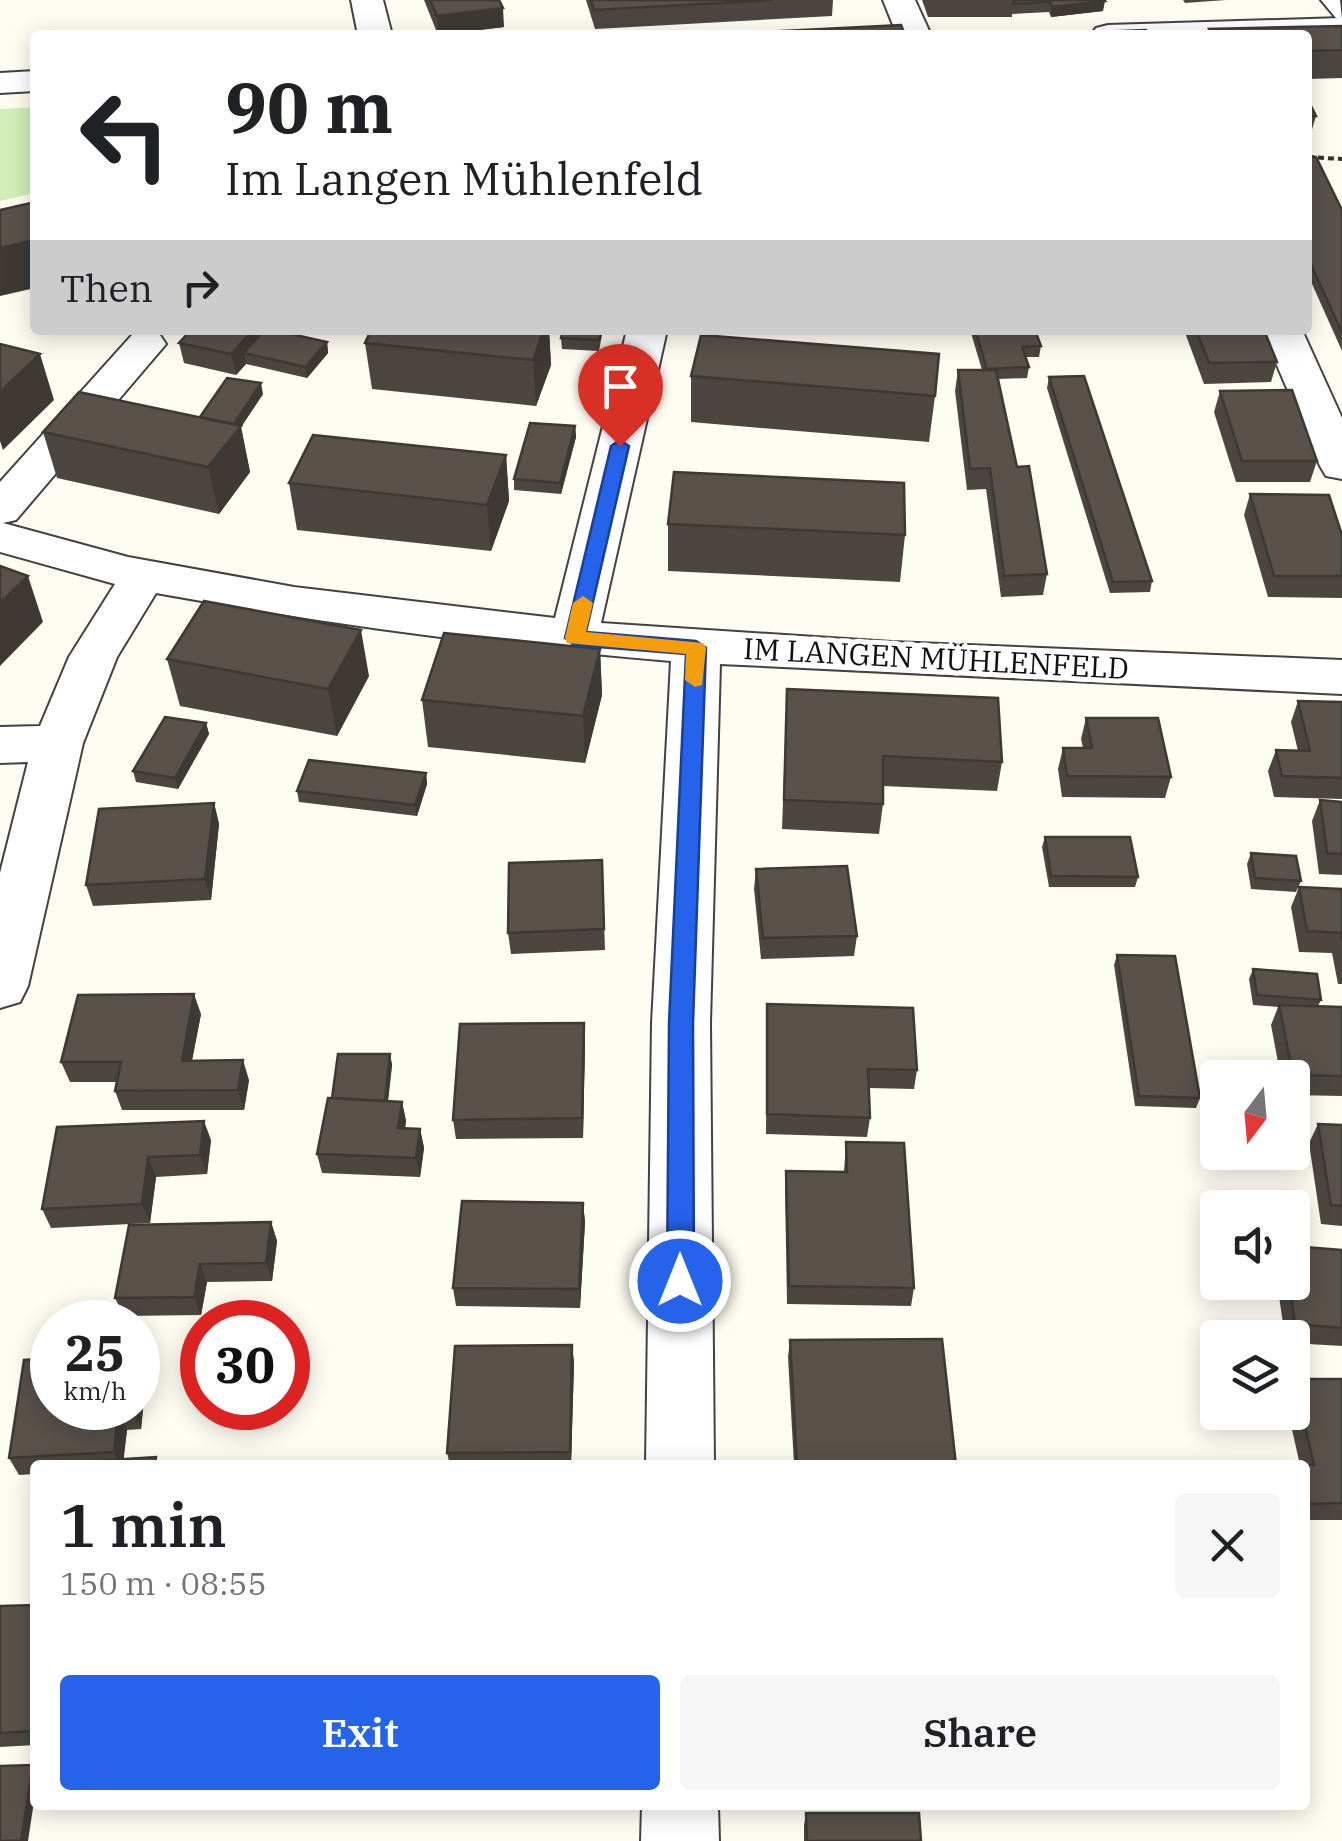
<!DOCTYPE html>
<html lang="en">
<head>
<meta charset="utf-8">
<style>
	body { margin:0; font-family:"IBM Plex Serif",serif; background:#f6f6f6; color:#202124; height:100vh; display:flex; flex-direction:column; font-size:38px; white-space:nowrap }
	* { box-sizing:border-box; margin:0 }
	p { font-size:32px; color:#757577 }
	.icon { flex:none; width:55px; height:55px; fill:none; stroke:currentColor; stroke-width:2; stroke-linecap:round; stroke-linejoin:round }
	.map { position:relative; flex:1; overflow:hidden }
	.details { position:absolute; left:30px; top:1460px; width:1280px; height:350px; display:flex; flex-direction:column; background:#fff; border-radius:10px; box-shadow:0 5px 25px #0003 }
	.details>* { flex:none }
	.hud { position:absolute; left:30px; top:30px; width:1282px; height:305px; border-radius:10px; box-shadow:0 5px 25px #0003; background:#fff; color:#202124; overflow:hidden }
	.needle { width:65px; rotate:196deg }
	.tools { position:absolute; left:1200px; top:1060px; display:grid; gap:20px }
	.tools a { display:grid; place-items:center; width:110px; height:110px; border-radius:10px; background:#fff; box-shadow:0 5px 25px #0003; font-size:50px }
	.speed { position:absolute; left:30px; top:1300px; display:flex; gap:20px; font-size:50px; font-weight:700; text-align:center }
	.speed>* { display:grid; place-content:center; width:130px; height:130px; border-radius:50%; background:#fff; box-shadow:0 5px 25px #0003; line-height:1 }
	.speed small { font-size:25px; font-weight:400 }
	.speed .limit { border:15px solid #d22; background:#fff; color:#111 }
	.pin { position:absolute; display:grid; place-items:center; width:85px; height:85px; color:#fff; margin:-102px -42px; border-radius:50% 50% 50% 0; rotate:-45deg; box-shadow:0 0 10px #0007 }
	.pin .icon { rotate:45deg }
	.me { position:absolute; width:110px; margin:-55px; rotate:0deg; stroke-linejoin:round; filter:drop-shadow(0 0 8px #0008) }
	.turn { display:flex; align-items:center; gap:35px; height:210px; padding:0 30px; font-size:45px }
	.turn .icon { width:130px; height:130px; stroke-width:2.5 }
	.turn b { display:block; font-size:70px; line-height:85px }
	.then { display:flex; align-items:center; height:95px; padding:0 30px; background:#0003; gap:20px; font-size:38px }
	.round { display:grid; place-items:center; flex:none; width:105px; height:105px; border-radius:10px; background:#f6f6f6 }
	.headline { display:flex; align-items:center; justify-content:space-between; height:170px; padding:0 30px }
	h1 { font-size:60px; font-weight:600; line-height:75px }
	.button { display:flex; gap:20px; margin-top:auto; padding:20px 30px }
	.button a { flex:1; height:115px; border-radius:10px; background:#2563eb; color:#fff; font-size:40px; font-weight:600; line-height:115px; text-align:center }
	.button a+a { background:#f6f6f6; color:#202124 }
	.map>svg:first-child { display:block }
</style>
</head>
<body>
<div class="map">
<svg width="1342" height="1841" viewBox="0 0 1342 1841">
	<rect width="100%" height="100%" fill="#fffdf2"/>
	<polygon fill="#d1efb6" points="35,107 35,193 0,201 0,109"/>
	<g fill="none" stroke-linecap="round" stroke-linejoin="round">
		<g stroke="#424242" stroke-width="4">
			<polygon id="lane" points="1321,0 1340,0 1342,19 1336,18"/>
		</g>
		<g stroke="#424242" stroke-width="4">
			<g id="street">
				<polygon points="351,0 383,0 392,35 358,35"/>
				<polygon points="883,0 915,0 931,35 897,35"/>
				<polygon points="1342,18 1342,38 1091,35 1096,28 1108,25"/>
				<polygon points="35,71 35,91 0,93 0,73"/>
				<path d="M627,330H667L601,623L892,642L1342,660V694L720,664L710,1023L714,1465H646L652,1023L671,661C498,647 327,624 156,593L117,657L83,743L28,986L20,1002L0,1008V873L28,762L0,763V727L40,726L69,657L115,584L0,552V482L132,335L146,332L160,335L166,344L16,520L3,523L128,557L294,587L555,618Z"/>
				<polygon points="1262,330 1302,330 1342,418 1342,479 1326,476 1320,466"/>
				<polygon points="642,1805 718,1805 719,1841 641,1841"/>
			</g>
		</g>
		<polyline stroke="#313131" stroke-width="4" stroke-dasharray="6 4" stroke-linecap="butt" points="1308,157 1342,159"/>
		<use href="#lane" fill="#fff" fill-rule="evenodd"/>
		<use href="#street" fill="#fff" fill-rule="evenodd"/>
	</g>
	<g fill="#4d4640">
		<polygon points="424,0 499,0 504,27 438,35"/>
		<polygon points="586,0 833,0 832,16 595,29"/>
		<polygon points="922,0 1104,0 1103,11 1051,17 1049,12 1012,14 1012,17 928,17"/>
		<polygon points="1183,0 1226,0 1185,3"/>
		<polygon points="1342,26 1342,78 1308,79 1308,35 1208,35 1209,29"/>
		<polygon points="1308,100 1316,116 1310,136 1308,136"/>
		<polygon points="1308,157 1342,210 1342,351 1308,275"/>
		<polygon points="371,330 549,330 551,365 536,406 372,389 365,343"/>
		<polygon points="603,330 599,351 562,349 561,338"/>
		<polygon points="971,330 1035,330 1041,346 1039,357 1025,357 1029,367 1027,378 998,379 1017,467 1047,574 1043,595 1001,597 986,489 967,490 955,391 958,370 982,370 971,333"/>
		<polygon points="1184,330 1264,330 1277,362 1271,382 1204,384"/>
		<polygon points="327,342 328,353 307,378 246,364 236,375 184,363 179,343"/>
		<polygon points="691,376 935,396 929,442 691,422"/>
		<polygon points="1049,377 1152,581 1150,592 1110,593 1047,388"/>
		<polygon points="1220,391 1317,461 1310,482 1236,482 1214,412"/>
		<polygon points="263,394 241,427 250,472 219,514 57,478 43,432 200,417"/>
		<polygon points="575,426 576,437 561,494 514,490 514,479"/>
		<polygon points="506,455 509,501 491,551 297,530 289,483"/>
		<polygon points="1250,494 1342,535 1342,598 1268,597 1244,515"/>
		<polygon points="668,524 905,535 900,582 668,571"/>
		<polygon points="600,649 602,695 585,763 428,747 422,700"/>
		<polygon points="167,659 369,676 337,736 180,706"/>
		<polygon points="787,689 1002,762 997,791 883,786 883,804 879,834 782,829"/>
		<polygon points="1298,701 1342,702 1342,799 1274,797 1268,771 1276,750 1298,751 1291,722"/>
		<polygon points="1086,718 1171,777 1165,798 1062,797 1058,769 1063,748 1083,748 1081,739"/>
		<polygon points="206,723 209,734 178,789 136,782 133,771"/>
		<polygon points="426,773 427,784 417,816 299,802 297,791"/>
		<polygon points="1320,800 1342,802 1342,875 1319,874 1312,821"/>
		<polygon points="214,803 219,824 211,900 93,906 86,885"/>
		<polygon points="1045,837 1138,877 1135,887 1049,887 1042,847"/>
		<polygon points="1251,853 1301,881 1296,892 1251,889 1247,864"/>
		<polygon points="602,860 605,950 511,954 508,933"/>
		<polygon points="756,869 857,936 854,956 761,959 754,889"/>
		<polygon points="1299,887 1342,889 1342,984 1338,984 1332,953 1299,952 1291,907"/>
		<polygon points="1117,955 1200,1098 1196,1108 1135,1106 1114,965"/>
		<polygon points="1253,969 1321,1000 1318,1006 1342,1007 1342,1096 1292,1095 1292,1078 1281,1078 1271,1025 1278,1007 1253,1005 1249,979"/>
		<polygon points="767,1004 917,1070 914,1089 868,1088 870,1118 867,1137 766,1134"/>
		<polygon points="201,1014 192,1061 249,1080 244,1110 122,1110 115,1091 116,1082 70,1082 61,1062"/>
		<polygon points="584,1023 585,1043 583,1138 456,1139 453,1120"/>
		<polygon points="390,1054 392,1065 388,1101 402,1102 406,1121 405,1128 420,1129 424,1148 420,1177 322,1173 317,1154 332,1098"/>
		<polygon points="1318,1124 1342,1125 1342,1226 1321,1224 1309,1143"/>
		<polygon points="57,1127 211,1140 207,1174 156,1177 150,1223 51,1228 42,1209"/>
		<polygon points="846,1142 914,1288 911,1306 787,1304 785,1190 786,1171 844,1172"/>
		<polygon points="583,1203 585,1222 580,1308 456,1306 453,1288"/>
		<polygon points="271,1222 277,1241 272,1281 207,1282 201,1315 124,1316 115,1298"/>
		<polygon points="1342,1250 1342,1346 1292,1343 1292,1338 1285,1338 1277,1282 1292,1282"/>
		<polygon points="790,1340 956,1465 794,1465 788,1357"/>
		<polygon points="572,1345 574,1363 571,1465 450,1465 447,1453"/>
		<polygon points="139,1352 147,1370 141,1429 127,1430 123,1459 159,1465 35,1465 35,1474 19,1475 9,1458"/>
		<polygon points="1294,1379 1342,1379 1342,1520 1305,1520 1305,1465 1300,1465 1288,1412 1292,1412 1292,1381"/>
		<polygon points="35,1605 35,1745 0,1747 0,1606"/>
		<polygon points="806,1813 921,1841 804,1841 804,1825"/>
	</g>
	<g fill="#3e3934">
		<polygon points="1105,1 1103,11 1051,17 1052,7"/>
		<polygon points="503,8 504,27 439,35 437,16"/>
		<polygon points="35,240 35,288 0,296 0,248"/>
		<polygon points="253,330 266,330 244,353 246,364 236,375 231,354"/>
		<polygon points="544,330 549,330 551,365 536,406 533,360"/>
		<polygon points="327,342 328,353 307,378 305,367"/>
		<polygon points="40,354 54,400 3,450 0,441 0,392"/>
		<polygon points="261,383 263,394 241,427 250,472 219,514 208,467 233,425"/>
		<polygon points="575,426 576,437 561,494 560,483"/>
		<polygon points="506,455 509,501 491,551 487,505"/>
		<polygon points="28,576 43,622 0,666 0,603"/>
		<polygon points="361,630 369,676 337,736 328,689"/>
		<polygon points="600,649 602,695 585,763 583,716"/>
		<polygon points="206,723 209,734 178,789 175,778"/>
		<polygon points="426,773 427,784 417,816 415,805"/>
		<polygon points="214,803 219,824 211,900 205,879"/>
		<polygon points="194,994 201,1014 188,1080 182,1061"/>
		<polygon points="584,1023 585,1043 583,1138 582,1118"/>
		<polygon points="390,1054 392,1065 386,1118 384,1108"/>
		<polygon points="243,1060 249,1080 244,1110 238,1090"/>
		<polygon points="402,1102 406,1121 402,1147 398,1128"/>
		<polygon points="204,1121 211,1140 207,1174 200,1155"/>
		<polygon points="420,1129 424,1148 420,1177 416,1158"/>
		<polygon points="148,1157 156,1177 150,1223 142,1204"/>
		<polygon points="583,1203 585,1222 580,1308 579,1289"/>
		<polygon points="271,1222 277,1241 272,1281 266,1263"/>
		<polygon points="200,1264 207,1282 201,1315 194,1297"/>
		<polygon points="572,1345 574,1363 571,1465 570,1452"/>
		<polygon points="139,1352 147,1370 141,1429 132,1412 133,1408 138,1408"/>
		<polygon points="118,1413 127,1430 123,1465 120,1465 114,1452"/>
		<polygon points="33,1765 35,1767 35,1795 28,1841 21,1841"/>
	</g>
	<g fill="#59514a" stroke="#3e3934" stroke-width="2.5">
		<polygon points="430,0 499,0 503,8 437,16"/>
		<polygon points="591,0 773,0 594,10"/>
		<polygon points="1014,0 1104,0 1105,1 1052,7 1050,2 1013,4"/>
		<polygon points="901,25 905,35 722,34"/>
		<polygon points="1342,26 1342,50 1308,51 1308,35 1212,35 1209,29"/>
		<polygon points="1146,30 1149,35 1024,35"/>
		<polygon points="1308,100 1316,116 1308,116"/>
		<polygon points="1308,157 1316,157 1342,210 1342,333 1308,258"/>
		<polygon points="35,202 35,240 0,248 0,210"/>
		<polygon points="191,330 253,330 231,354 179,343"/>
		<polygon points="264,330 273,330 327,342 305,367 244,353"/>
		<polygon points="371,330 544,330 533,360 365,343"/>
		<polygon points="563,330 601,330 599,340 561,338"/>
		<polygon points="975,330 1035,330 1041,346 1022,347 1029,367 987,369"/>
		<polygon points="1196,330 1264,330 1277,362 1209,363"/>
		<polygon points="701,335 939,354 935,396 691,376"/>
		<polygon points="0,344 40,354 0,392"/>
		<polygon points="958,370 996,370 1017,467 1029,466 1047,574 1004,576 990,468 970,469"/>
		<polygon points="1084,376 1152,581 1113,582 1049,377"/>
		<polygon points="227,378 261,383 234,424 200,417"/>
		<polygon points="1292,390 1317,461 1242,461 1220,391"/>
		<polygon points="79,392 241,426 208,467 43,432"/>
		<polygon points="530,423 575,426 560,483 514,479"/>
		<polygon points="313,435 506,455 487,505 289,483"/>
		<polygon points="674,472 904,483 905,535 668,524"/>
		<polygon points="1250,494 1329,495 1342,535 1342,576 1274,576"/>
		<polygon points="0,566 28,576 0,603"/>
		<polygon points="204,601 361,630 328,689 167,659"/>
		<polygon points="444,633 600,649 583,716 422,700"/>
		<polygon points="787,689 998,698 1002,762 883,756 883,804 784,800"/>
		<polygon points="1298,701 1342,702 1342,778 1282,776 1276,750 1310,751"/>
		<polygon points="165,717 206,723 175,778 133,771"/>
		<polygon points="1086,718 1158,718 1171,777 1067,776 1063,748 1092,748"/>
		<polygon points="309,760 426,773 415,805 297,791"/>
		<polygon points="1320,800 1342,802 1342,854 1327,853"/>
		<polygon points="214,803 205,879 86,885 99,809"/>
		<polygon points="1045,837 1130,837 1138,877 1051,876"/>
		<polygon points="1251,853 1296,856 1301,881 1255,878"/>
		<polygon points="602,860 604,929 508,933 509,863"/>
		<polygon points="847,866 857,936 763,938 756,869"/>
		<polygon points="1299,887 1342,889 1342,939 1341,933 1307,931"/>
		<polygon points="1117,955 1175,956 1200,1098 1139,1096"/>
		<polygon points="1253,969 1317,974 1321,1000 1257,995"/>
		<polygon points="194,994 182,1061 243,1060 238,1090 115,1091 121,1062 61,1062 78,995"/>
		<polygon points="767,1004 913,1008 917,1070 868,1069 870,1118 767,1114"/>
		<polygon points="1279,1005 1342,1007 1342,1076 1293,1075"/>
		<polygon points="584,1023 582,1118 453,1120 460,1024"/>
		<polygon points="338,1054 390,1054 385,1101 332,1098"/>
		<polygon points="328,1098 402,1102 398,1128 420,1129 416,1158 317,1154"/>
		<polygon points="204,1121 200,1155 148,1157 142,1204 42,1209 57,1127"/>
		<polygon points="1318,1124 1342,1125 1342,1206 1331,1205"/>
		<polygon points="846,1142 904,1143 914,1288 789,1286 786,1171 847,1172"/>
		<polygon points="462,1201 583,1203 579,1289 453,1288"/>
		<polygon points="271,1222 266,1263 200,1264 194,1297 115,1298 129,1225"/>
		<polygon points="1292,1246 1342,1250 1342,1328 1295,1324 1289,1282 1292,1282"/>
		<polygon points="942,1339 956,1465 797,1465 790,1340"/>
		<polygon points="572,1345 570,1452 447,1453 455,1346"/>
		<polygon points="52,1358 52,1408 133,1408 132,1412 118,1413 114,1452 9,1458 24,1360"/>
		<polygon points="1294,1379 1342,1379 1342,1503 1305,1504 1305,1465 1314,1465"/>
		<polygon points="156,1457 155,1465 63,1465 63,1463"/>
		<polygon points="35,1605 35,1731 0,1733 0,1606"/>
		<polygon points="33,1765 21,1841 0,1841 0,1766"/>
		<polygon points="806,1813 919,1813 921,1841 807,1841"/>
	</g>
	<polygon fill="#2563eb" stroke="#184099" stroke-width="2.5" points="620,440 629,446 586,632 696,641 706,648 693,1023 694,1281 690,1289 680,1293 671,1289 667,1281 669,1023 686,654 574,645 565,638 611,446"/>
	<polygon fill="#f59e0b" points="583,596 593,603 586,632 703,643 706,648 702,685 695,687 685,680 686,654 567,643 565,638 573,603"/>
	<g text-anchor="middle" stroke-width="10" stroke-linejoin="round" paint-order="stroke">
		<g font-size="30" fill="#0f0f0f" stroke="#fff">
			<text transform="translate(936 659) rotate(3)" y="10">IM LANGEN MÜHLENFELD</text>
		</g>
	</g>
</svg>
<div class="tools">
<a><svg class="needle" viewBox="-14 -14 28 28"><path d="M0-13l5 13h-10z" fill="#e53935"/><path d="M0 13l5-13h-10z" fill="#757577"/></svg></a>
<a><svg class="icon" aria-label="sound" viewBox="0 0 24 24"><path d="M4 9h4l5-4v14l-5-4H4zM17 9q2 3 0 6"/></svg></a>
<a><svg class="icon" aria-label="layers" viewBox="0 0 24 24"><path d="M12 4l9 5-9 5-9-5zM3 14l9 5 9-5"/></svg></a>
</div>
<div class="speed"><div>25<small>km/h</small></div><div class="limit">30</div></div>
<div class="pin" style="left:620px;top:446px;background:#d93025"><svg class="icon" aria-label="arrive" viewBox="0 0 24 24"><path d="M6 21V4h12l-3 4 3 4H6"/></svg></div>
<svg class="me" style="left:680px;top:1281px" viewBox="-20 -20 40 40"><circle r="17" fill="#2563eb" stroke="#fff" stroke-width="3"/><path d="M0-11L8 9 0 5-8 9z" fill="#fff"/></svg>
<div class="hud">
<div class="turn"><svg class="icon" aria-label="left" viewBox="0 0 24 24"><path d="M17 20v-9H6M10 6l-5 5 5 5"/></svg><div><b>90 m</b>Im Langen Mühlenfeld</div></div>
<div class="then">Then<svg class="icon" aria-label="right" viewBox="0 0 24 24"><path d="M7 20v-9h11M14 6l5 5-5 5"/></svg></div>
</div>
<section class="details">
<div class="headline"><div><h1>1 min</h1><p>150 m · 08:55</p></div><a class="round"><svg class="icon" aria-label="close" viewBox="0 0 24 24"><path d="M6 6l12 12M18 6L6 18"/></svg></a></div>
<div class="button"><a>Exit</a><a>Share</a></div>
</section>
</div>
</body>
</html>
